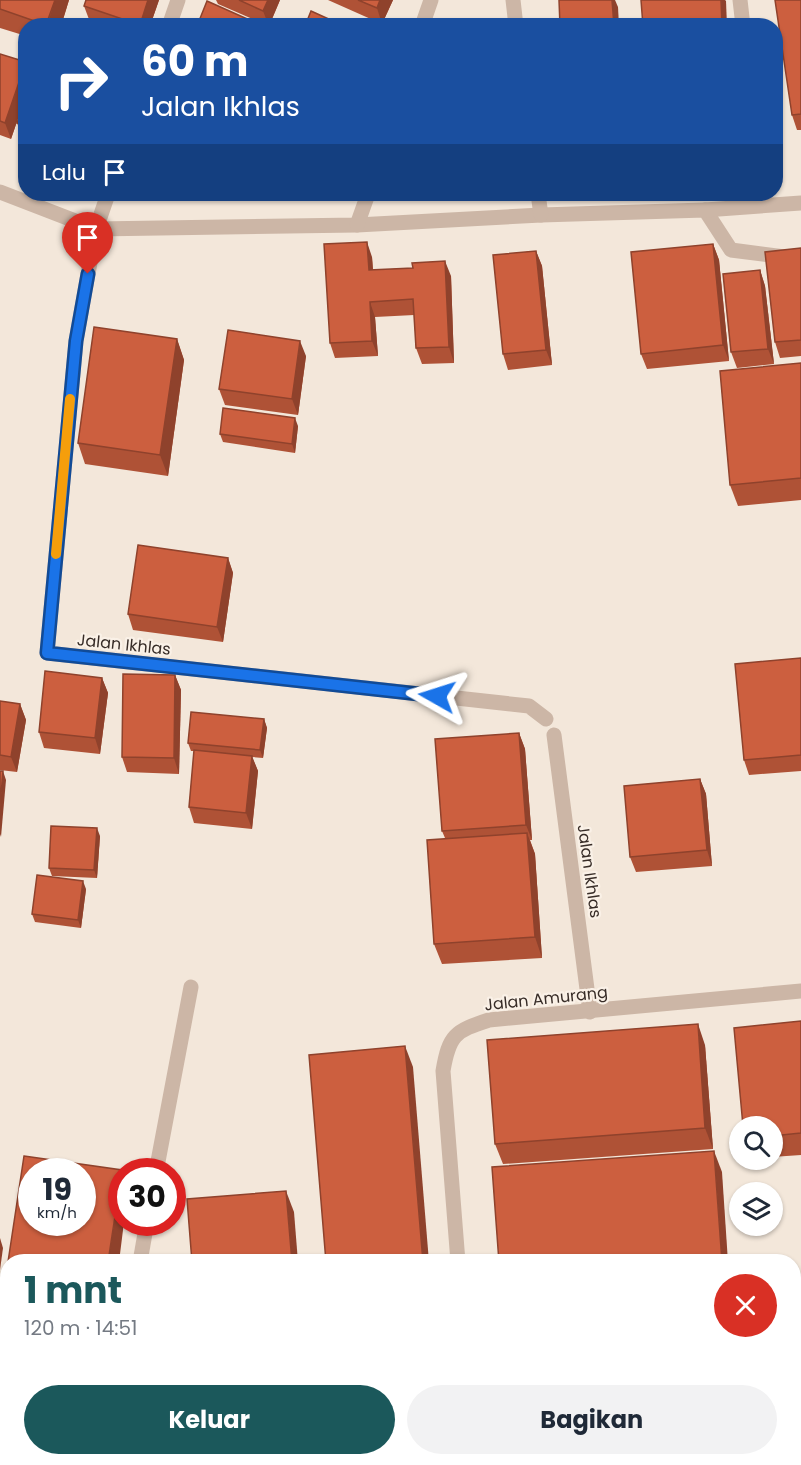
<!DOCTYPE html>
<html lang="id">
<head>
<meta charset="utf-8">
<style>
	body { margin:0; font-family:Poppins,sans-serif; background:#f2f2f3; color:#1f2937; height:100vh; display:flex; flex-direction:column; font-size:22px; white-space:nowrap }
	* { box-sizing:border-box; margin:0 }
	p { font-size:20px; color:#747a83 }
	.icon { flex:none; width:33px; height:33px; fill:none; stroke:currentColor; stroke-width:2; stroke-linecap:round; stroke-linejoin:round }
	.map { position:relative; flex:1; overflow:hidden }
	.side { position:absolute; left:0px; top:1254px; width:801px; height:212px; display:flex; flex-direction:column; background:#fff; border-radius:24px 24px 0 0; box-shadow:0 2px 4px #0004 }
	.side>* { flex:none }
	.guide { position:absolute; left:18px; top:18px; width:765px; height:183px; border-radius:24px; box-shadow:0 2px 4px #0004; background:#1a4fa0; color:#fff; overflow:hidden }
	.fabs { position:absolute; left:729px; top:1116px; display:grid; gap:12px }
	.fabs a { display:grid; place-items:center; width:54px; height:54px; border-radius:50%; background:#fff; box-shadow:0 2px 4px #0004; font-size:30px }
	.speed { position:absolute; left:18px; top:1158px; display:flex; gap:12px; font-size:30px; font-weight:700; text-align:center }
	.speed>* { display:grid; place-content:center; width:78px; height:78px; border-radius:50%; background:#fff; box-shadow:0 2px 4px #0004; line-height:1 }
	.speed small { font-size:15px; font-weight:400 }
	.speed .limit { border:9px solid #d22; background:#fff; color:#111 }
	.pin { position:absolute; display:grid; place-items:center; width:51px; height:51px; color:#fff; margin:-62px -26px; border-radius:50% 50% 50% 0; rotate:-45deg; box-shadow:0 0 6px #0007 }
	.pin .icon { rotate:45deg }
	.me { position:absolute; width:66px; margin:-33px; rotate:276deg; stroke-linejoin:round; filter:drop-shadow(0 0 4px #0008) }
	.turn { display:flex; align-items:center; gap:21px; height:126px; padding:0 24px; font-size:27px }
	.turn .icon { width:78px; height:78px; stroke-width:2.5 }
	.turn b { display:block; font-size:42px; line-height:51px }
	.then { display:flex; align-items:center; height:57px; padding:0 24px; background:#0003; gap:12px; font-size:22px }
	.round { display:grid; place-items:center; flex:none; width:63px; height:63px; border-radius:32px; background:#f2f2f3 }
	.headline { display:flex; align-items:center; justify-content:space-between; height:102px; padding:0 24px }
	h1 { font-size:36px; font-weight:700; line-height:45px; color:#1b585b }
	.action { display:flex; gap:12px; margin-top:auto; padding:12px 24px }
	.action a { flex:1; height:69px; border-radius:36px; background:#1b585b; color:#fff; font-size:24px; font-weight:700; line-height:69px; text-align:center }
	.action a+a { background:#f2f2f3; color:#1f2937 }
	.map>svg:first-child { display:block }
</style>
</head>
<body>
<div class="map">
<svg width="801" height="1465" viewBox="0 0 801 1465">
	<rect width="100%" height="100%" fill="#f3e7da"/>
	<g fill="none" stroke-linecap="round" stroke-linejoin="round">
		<g stroke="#ccb6a6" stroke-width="15">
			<polyline points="513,0 516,26"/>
			<polyline points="740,0 743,26"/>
			<polyline points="169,26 178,0"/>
			<polyline points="422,26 431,0"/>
			<polyline points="0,192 96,229 357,225 541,215 705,210 731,250 801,259"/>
			<polyline points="108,194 96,229 76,341 47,653 529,706 546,719"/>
			<polyline points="538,194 541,215"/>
			<polyline points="705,210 801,203"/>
			<polyline points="357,225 368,194"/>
			<polyline points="554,735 590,1012"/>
			<polyline points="156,1172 191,987"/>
			<polyline points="140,1262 147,1222"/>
			<path d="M458,1262L443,1071C449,1035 455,1031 489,1020L801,991"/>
			<polyline points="474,1458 474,1465"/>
			<polyline points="101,1465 103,1458"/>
		</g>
		<g stroke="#9f8577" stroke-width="15">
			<polyline points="794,1452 801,1451"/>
			<polyline points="709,1465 759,1458"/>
		</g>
	</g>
	<g fill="#af5236">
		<polygon points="0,0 69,0 61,26 26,26 26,36 0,28"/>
		<polygon points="159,0 150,26 101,26 90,22 84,6"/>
		<polygon points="216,0 280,0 269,26 218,4"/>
		<polygon points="328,0 393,0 382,24"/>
		<polygon points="801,0 801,130 797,130 792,115"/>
		<polygon points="0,54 26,62 26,95 11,139 0,135"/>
		<polygon points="26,98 26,139 23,138 17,123"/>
		<polygon points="713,244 719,260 729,361 647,369 641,354"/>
		<polygon points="801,248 801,356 780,358 775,342"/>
		<polygon points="536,251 542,266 552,365 508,370 503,354"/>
		<polygon points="372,257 373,270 451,276 454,363 422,364 416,348 414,315 375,317 378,356 335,358 330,343"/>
		<polygon points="760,270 765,286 774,364 737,368 731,352"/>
		<polygon points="177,339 184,360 168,476 85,464 78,443"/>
		<polygon points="306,356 298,415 225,405 219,389"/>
		<polygon points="801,363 801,500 738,506 730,485"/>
		<polygon points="298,426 295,453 223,442 220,434"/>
		<polygon points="228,558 233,573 223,642 133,630 128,614"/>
		<polygon points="801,658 801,771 749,775 744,760"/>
		<polygon points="175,675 181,690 179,774 127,772 122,757"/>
		<polygon points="102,678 108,693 100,754 44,748 39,732"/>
		<polygon points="0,701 20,704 26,720 17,772 0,770"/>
		<polygon points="264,719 267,728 263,758 252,757 258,771 252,829 194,823 189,807 194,751 191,751 188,743"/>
		<polygon points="519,733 525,749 532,840 530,840 535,854 542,958 442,964 434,944 445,838 442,831"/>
		<polygon points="700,779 706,794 712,866 636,872 630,857"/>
		<polygon points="100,836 97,878 52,876 49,868"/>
		<polygon points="86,889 81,928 35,922 32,914"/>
		<polygon points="801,1021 801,1155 772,1157 772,1126"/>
		<polygon points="705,1045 713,1149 503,1164 495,1144"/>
		<polygon points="0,1322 64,1458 62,1465 0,1465"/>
		<polygon points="144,1458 229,1458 229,1465 147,1465"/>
		<polygon points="249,1458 350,1458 350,1460 305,1465 251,1465"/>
	</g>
	<g fill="#8f422c">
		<polygon points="55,0 69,0 61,26 47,26"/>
		<polygon points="148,0 159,0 150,26 140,26"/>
		<polygon points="268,0 280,0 269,26 263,11"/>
		<polygon points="380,0 393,0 382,24 377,8"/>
		<polygon points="612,0 615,0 618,7 619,26 614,26"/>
		<polygon points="721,0 725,0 726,1 727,26 722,26"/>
		<polygon points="26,63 26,95 11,139 5,123"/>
		<polygon points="367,242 372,257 374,286 369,270"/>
		<polygon points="713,244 719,260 729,361 723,345"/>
		<polygon points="536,251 542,266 552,365 546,350"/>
		<polygon points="445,261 451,276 454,363 449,347"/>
		<polygon points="760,270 765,286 774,364 768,349"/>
		<polygon points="370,302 375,317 378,356 372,341"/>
		<polygon points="177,339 184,360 168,476 160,455"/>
		<polygon points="300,341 306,356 298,415 292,399"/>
		<polygon points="295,418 298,426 295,453 292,444"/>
		<polygon points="228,558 233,573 223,642 217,627"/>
		<polygon points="175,675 181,690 179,774 174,758"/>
		<polygon points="102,678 108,693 100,754 95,738"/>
		<polygon points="20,704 26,720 17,772 11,757"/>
		<polygon points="264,719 267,728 263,758 260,750"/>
		<polygon points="519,733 525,749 532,840 526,825"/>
		<polygon points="252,756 258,771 252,829 246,813"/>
		<polygon points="3,771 6,780 1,837 0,834 0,806"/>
		<polygon points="700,779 706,794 712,866 707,850"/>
		<polygon points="97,828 100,836 97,878 94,870"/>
		<polygon points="527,833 535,854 542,958 535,937"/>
		<polygon points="83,881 86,889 81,928 78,920"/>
		<polygon points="698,1024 705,1045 713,1149 705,1128"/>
		<polygon points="405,1046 413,1067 429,1262 423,1262"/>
		<polygon points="714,1151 722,1172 728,1262 722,1262"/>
		<polygon points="122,1170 122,1222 124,1222 119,1262 108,1262"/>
		<polygon points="286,1191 294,1212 298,1262 292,1262"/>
		<polygon points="0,1238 3,1248 0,1270"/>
		<polygon points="50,1458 64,1458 62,1465 49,1465"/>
		<polygon points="225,1458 229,1458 229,1465 228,1465"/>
	</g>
	<g fill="#cc5f3f" stroke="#8f422c" stroke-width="1.5" fill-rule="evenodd">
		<polygon points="0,0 55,0 46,25 0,9"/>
		<polygon points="86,0 148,0 140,25 84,6"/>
		<polygon points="239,0 268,0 263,11"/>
		<polygon points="358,0 380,0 377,8"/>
		<polygon points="559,0 612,0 614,26 560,26"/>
		<polygon points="641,0 721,0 722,26 643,26"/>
		<polygon points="775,0 801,0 801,114 792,115"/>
		<polygon points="207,1 263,26 197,26"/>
		<polygon points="311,11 344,26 305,26"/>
		<polygon points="70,20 85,26 68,26"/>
		<polygon points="0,54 26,62 5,123 0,121"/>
		<polygon points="26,98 26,125 17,123"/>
		<polygon points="367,242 369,270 413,268 412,263 445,261 449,347 416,348 413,299 370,302 372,341 330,343 324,244"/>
		<polygon points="713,244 723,345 641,354 631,252"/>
		<polygon points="801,248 801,340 775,342 765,252"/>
		<polygon points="536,251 546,350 503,354 493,255"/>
		<polygon points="760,270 768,349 731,352 723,274"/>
		<polygon points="94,327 177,339 160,455 78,443"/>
		<polygon points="228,330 300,341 292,399 219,389"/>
		<polygon points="801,363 801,478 730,485 720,371"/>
		<polygon points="223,408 295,418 292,444 220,434"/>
		<polygon points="138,545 228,558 217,627 128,614"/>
		<polygon points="801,658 801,755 744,760 735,664"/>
		<polygon points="45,671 102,678 95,738 39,732"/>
		<polygon points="123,674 175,675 174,758 122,757"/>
		<polygon points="0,701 20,704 11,757 0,755"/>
		<polygon points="191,712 264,719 260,750 188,743"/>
		<polygon points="519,733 526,825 442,831 435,739"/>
		<polygon points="194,750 252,756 246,813 189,807"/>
		<polygon points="0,771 3,771 0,806"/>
		<polygon points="700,779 707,850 630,857 624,786"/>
		<polygon points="51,826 97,828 94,870 49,868"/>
		<polygon points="527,833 535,937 434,944 427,840"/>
		<polygon points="37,875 83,881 78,920 32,914"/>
		<polygon points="801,1021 801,1133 772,1136 772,1126 743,1126 734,1028"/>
		<polygon points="698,1024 705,1128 495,1144 487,1040"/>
		<polygon points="405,1046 423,1262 326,1262 309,1055"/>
		<polygon points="714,1151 722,1262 499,1262 492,1167"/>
		<path d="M24,1156L122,1170L108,1262H8ZM32,1172H82V1222H32Z"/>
		<polygon points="286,1191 292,1262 192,1262 187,1199"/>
		<polygon points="8,1264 8,1277 5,1277"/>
		<polygon points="0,1322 8,1323 8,1458 50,1458 49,1465 38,1465 0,1458"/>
	</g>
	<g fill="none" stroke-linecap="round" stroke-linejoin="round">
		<g stroke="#114b97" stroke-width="15">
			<polyline id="route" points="88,274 76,341 47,653 437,696"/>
		</g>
		<use href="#route" stroke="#1a73e8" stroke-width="10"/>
		<polyline stroke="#f59e0b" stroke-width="10" points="56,554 70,399"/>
	</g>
	<g text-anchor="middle" stroke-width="4.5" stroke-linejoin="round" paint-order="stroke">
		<g font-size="16" fill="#372c27" stroke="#faf1e7">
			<text transform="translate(124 644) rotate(6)" y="6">Jalan Ikhlas</text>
			<text transform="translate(590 871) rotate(82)" y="6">Jalan Ikhlas</text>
			<text transform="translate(546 998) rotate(-6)" y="6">Jalan Amurang</text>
		</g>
	</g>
</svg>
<div class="fabs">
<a><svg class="icon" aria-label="search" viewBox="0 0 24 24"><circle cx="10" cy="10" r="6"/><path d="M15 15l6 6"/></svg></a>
<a><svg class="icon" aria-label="layers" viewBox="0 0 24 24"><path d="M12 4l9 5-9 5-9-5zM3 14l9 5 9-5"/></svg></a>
</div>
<div class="speed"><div>19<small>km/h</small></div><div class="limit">30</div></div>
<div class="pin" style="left:88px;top:274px;background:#d93025"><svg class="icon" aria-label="arrive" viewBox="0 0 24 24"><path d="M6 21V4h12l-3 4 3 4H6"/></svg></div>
<svg class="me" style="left:437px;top:696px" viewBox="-20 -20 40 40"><path d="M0-17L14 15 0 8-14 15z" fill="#1a73e8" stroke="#fff" stroke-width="4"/></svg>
<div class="guide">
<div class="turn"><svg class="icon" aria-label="right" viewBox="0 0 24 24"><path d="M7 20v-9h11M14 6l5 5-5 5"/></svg><div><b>60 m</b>Jalan Ikhlas</div></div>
<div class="then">Lalu<svg class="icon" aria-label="arrive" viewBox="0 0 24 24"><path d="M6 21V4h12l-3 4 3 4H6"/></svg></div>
</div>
<section class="side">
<div class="headline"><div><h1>1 mnt</h1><p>120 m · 14:51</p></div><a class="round" style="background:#d93025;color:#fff"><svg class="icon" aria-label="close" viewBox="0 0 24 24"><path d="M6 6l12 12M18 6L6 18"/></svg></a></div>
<div class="action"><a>Keluar</a><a>Bagikan</a></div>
</section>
</div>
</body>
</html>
